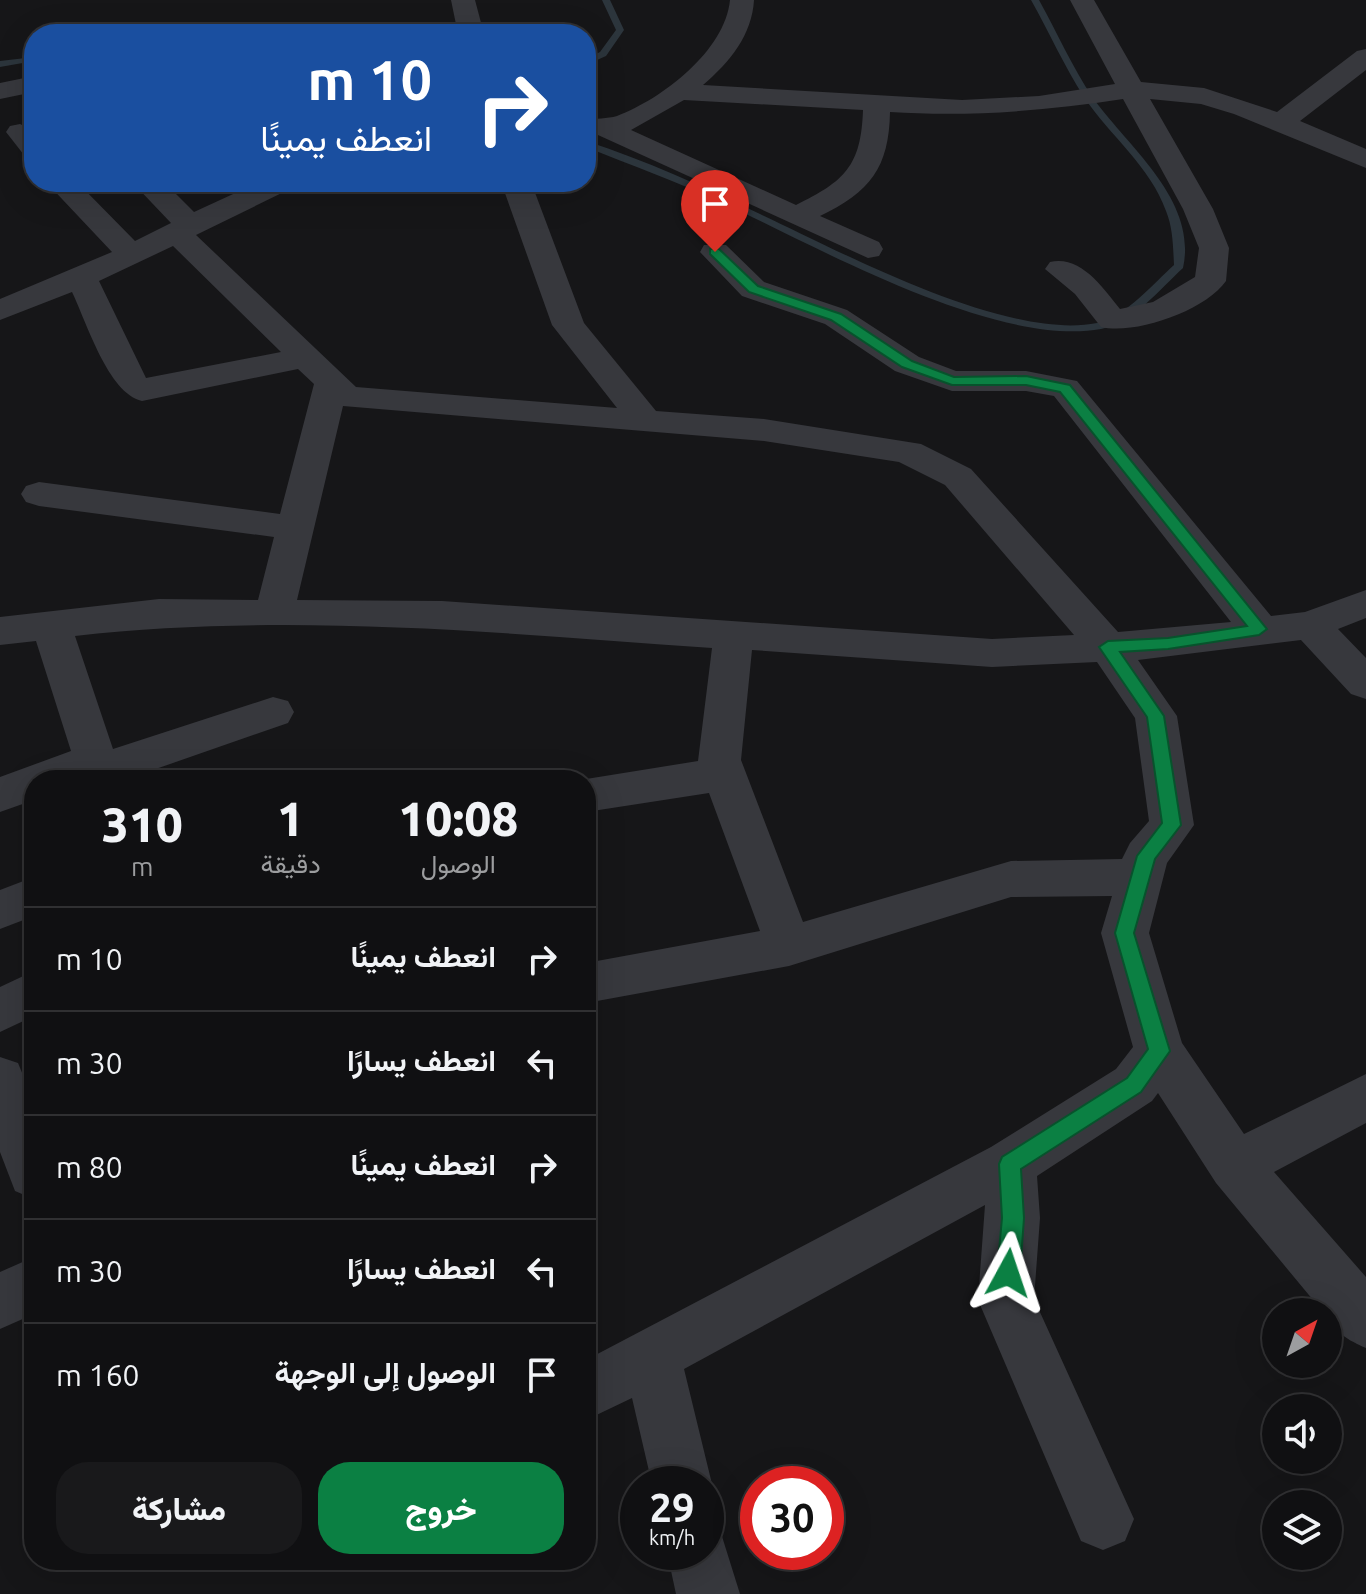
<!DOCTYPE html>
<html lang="ar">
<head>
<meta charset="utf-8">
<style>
	body { margin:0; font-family:Ubuntu,Vazirmatn,sans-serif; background:#19191b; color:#f1f3f6; direction:rtl; height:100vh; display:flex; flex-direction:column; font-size:30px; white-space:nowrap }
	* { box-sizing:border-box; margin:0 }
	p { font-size:26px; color:#9c9d9f }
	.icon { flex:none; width:44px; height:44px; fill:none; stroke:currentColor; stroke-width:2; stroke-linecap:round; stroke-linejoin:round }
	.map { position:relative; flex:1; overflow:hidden; direction:ltr }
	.details { position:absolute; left:24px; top:770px; width:572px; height:800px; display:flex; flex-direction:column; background:#101012; border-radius:32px; box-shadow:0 8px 32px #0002,0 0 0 2px #303032; direction:rtl }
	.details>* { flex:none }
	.hud { position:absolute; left:24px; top:24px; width:572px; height:168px; border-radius:32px; box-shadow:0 8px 32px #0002,0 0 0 2px #303032; direction:rtl; background:#1a4fa0; color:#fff; overflow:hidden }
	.needle { width:52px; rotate:40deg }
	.fabs { position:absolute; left:1262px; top:1298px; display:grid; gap:16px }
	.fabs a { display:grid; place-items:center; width:80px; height:80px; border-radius:50%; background:#101012; box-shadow:0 8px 32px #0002,0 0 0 2px #303032; font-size:40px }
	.speed { position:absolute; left:620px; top:1466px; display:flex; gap:16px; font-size:40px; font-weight:700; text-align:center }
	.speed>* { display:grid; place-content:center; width:104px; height:104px; border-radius:50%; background:#101012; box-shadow:0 8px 32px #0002,0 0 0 2px #303032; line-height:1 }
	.speed small { font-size:20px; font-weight:400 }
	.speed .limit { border:12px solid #d22; background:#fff; color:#111 }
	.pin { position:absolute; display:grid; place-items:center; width:68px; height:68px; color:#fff; margin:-82px -34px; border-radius:50% 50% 50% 0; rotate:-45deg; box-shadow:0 0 8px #0007 }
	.pin .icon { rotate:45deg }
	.me { position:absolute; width:88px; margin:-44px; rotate:5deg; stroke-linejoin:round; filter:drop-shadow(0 0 6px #0008) }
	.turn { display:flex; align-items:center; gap:28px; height:168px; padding:0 32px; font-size:36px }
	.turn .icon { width:104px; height:104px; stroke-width:2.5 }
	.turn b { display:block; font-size:56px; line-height:68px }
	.eta { display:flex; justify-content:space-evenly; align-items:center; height:136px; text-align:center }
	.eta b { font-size:48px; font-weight:800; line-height:56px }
	.primary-button { display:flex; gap:16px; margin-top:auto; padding:16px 32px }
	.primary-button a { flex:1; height:92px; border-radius:32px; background:#0b8043; color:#fff; font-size:32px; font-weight:800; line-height:92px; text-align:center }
	.primary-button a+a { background:#19191b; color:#f1f3f6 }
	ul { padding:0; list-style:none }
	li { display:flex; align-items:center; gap:24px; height:104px; padding:0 32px; border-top:2px solid #303032 }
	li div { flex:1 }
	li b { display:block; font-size:30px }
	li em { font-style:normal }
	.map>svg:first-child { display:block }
</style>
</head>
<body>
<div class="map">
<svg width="1366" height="1594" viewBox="0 0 1366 1594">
	<rect width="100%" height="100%" fill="#161618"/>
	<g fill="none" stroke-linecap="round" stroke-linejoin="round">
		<g fill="#2c353c" fill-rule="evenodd">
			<polygon points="602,0 610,0 624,30 606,56 586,65 586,59 600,52 616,30"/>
			<path d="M1031,0H1039C1057,32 1072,67 1093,98C1128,147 1198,200 1183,268C1160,289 1133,323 1101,329C996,348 817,247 721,202C677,182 631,165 586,147V141C645,160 704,187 760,214C843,253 1007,341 1097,323C1124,318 1154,283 1174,265C1173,247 1173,228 1166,211C1150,166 1110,136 1084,97C1064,66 1049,32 1031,0Z"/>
			<polygon points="34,57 34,61 0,67 0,61"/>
		</g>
		<g fill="#37383d" fill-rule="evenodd">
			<polygon points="451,0 475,0 484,34 458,34"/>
			<path d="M730,0H754C752,35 730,62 703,85L962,100L1039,96L1115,84L1070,0H1094L1141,82L1204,88L1277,112L1357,51L1366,49V70L1300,121L1366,149V168L1234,114L1201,104L1150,99L1213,209L1229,248L1226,281C1205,311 1135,335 1101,327L1075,294L1045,269L1050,262C1081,255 1103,288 1120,309L1153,302L1195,277L1199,248L1183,209L1123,99C1044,111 970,117 890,112C889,168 870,192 820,216L879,242L883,249L879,256L868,258L598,135L586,136V120C596,118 607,119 617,116C662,99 725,51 730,0ZM684,100L863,110C861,166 845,181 796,205L631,130Z"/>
			<polygon points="34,76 34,92 0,99 0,83"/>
			<polygon points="20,124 34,131 34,158 24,155 6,132 10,126"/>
			<path d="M46,182H77L135,241L171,223L132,182H164L194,212L259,182H297L292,188L196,235L356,387L617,408L552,325L501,182H531L584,323L656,411L764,419L921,444L971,469L1118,632L1231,622L1054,396L1026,391H952L895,371L825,324L742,296L700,252L704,245H726L764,282L847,310L919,357L956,371H1026L1077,381L1271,616L1305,612L1366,590V618L1338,629L1366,658V699L1351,694L1301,640L1138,660L1177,716L1194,825L1167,863L1149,933L1182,1043L1244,1134L1366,1074V1123L1274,1172L1366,1277V1348C1350,1341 1330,1331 1328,1312H1323L1216,1183L1158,1093L1152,1101L1037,1176L1040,1218L1034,1299L1134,1519L1125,1541L1103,1550L1081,1541L978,1300L985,1205L684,1369L712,1484L706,1499V1484H652L632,1398L586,1420V1360L991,1147L1116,1069L1133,1047L1101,933L1112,896L1011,897L789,966L586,1003V963L760,931L709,793L586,812V780H580L698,761L712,648C501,633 286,612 75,636L113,749L273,697L288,701L294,712L288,723L124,780H34V800L0,812V777L71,751L36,641L0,645V617L159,599L258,600L274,537L39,506L26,502L21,494L26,486L39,482L280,514L314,384L298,369L142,401C108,393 87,323 72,292L0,320V299L112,252ZM173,246L281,352L146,378L99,281ZM343,406L764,441L899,462L945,485L1074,635L992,639L442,601L297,600ZM752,650L992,667L1097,662L1135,718L1149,821L1130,843L1122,859L1011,861L803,922L741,760Z"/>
			<polygon points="34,877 34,916 0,929 0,890"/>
			<polygon points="34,971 34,1016 0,1032 0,987"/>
			<polygon points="0,1057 18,1063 34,1102 34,1199 15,1191 0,1152"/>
			<polygon points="34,1257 34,1314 0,1329 0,1272"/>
			<polygon points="706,1524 720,1530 740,1594 676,1594 667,1552 706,1552"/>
		</g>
	</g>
	<polygon fill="#0b8043" stroke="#07532c" stroke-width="2" points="710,249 719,249 758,286 841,314 912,361 954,377 1026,376 1070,385 1267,629 1259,635 1168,649 1120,652 1164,716 1181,825 1155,859 1134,933 1170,1051 1141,1092 1021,1169 1024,1218 1020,1273 1017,1280 1008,1284 1000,1280 997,1273 1002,1218 999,1164 1002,1157 1127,1078 1148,1049 1115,933 1137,856 1162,823 1147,717 1099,647 1108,641 1168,638 1247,626 1060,392 1026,385 952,385 902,367 831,320 749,292 710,254"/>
</svg>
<div class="fabs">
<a><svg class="needle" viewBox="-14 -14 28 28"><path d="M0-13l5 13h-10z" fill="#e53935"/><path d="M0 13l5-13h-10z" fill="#9c9d9f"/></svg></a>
<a><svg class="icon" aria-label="sound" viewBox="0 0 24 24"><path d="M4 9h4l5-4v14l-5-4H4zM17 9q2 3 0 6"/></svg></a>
<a><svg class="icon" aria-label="layers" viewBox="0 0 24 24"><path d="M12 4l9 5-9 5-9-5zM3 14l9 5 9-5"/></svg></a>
</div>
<div class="speed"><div>29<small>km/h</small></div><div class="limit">30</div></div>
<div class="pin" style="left:715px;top:252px;background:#d93025"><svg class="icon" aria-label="arrive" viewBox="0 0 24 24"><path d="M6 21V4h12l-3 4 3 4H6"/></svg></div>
<svg class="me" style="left:1008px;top:1273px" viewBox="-20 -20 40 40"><path d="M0-17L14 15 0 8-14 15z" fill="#0b8043" stroke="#fff" stroke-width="4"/></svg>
<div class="hud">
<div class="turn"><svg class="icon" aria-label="right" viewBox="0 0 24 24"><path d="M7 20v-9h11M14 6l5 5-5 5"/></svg><div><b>10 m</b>انعطف يمينًا</div></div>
</div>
<section class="details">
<div class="eta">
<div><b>10:08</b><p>الوصول</p></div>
<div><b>1</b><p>دقيقة</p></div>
<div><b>310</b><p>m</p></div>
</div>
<ul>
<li><svg class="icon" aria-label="right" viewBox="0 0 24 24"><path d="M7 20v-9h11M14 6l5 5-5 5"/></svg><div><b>انعطف يمينًا</b></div><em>10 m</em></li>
<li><svg class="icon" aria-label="left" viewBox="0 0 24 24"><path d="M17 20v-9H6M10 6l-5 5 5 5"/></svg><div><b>انعطف يسارًا</b></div><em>30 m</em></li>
<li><svg class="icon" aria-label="right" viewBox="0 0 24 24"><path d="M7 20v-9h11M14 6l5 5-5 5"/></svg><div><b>انعطف يمينًا</b></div><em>80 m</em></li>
<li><svg class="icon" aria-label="left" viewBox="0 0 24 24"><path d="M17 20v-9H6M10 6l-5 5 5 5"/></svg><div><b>انعطف يسارًا</b></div><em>30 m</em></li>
<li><svg class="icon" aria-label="arrive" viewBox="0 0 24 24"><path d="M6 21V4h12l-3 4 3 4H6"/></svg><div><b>الوصول إلى الوجهة</b></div><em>160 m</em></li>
</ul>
<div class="primary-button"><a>خروج</a><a>مشاركة</a></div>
</section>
</div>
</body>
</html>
